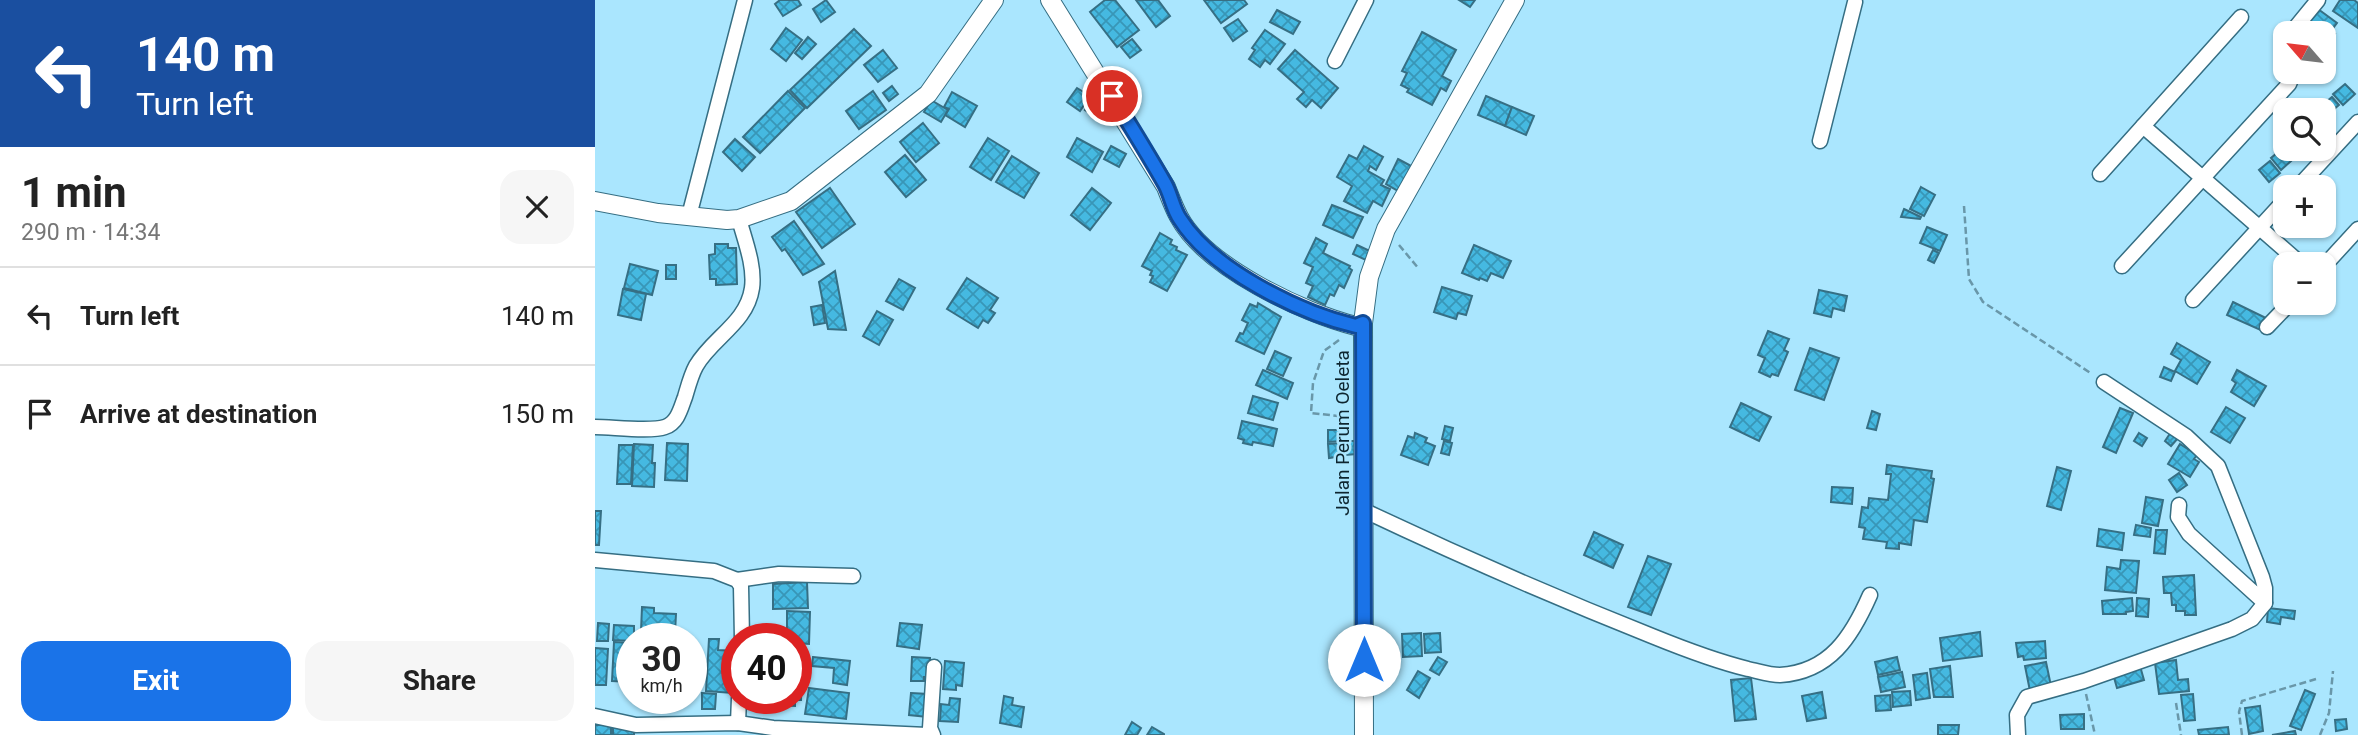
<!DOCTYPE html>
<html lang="en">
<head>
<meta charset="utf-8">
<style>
	body { margin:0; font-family:Roboto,sans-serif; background:#f6f6f6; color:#222; height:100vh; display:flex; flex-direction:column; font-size:26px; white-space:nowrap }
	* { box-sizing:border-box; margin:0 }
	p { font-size:23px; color:#767676 }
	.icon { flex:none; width:38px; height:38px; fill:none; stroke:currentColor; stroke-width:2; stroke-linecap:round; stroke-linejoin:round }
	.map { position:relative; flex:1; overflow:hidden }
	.sheet { display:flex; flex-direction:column; background:#fff; width:595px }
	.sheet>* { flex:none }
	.top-card { background:#1a4fa0; color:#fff; overflow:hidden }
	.needle { width:46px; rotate:298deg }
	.buttons { position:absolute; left:1678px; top:21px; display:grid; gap:14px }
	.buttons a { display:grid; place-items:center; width:63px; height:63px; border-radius:14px; background:#fff; box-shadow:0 2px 5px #0004; font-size:35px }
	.speed { position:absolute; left:21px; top:623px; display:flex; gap:14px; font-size:35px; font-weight:700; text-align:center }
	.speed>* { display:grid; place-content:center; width:91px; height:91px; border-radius:50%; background:#fff; box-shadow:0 2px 5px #0004; line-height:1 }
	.speed small { font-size:18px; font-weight:400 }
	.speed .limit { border:10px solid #d22; background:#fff; color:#111 }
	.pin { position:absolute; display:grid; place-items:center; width:60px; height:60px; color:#fff; margin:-30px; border:4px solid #fff; border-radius:50%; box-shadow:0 2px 7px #0007 }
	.me { position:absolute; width:77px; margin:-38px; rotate:0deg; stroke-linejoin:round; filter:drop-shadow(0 0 5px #0008) }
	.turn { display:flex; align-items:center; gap:24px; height:147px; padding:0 21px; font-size:32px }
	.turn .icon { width:91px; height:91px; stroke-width:2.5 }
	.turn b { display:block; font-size:49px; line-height:60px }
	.round { display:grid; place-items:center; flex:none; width:74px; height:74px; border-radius:21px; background:#f6f6f6 }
	.head { display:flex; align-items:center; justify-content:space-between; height:119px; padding:0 21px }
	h1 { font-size:42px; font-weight:700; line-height:52px }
	.button { display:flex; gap:14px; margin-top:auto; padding:14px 21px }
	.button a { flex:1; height:80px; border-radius:21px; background:#1a73e8; color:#fff; font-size:28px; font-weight:700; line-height:80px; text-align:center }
	.button a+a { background:#f6f6f6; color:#222 }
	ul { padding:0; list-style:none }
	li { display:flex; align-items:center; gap:21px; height:98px; padding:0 21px; border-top:2px solid #e0e0e0 }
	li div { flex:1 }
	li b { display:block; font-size:26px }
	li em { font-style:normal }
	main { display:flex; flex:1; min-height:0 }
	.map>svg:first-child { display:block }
</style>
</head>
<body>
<main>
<section class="sheet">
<div class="top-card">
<div class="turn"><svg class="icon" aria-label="left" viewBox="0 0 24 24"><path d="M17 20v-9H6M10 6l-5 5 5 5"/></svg><div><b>140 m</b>Turn left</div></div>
</div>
<div class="head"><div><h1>1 min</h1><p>290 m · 14:34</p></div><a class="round"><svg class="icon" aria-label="close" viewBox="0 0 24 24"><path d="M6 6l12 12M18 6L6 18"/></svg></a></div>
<ul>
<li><svg class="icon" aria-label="left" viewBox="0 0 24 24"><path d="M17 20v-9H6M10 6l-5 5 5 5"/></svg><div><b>Turn left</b></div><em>140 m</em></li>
<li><svg class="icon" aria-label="arrive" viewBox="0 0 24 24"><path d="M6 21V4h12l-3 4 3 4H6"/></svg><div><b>Arrive at destination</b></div><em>150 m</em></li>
</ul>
<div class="button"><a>Exit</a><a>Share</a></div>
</section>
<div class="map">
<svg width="1763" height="735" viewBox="0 0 1763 735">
	<defs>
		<pattern id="building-cross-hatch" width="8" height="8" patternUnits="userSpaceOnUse" patternTransform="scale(1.75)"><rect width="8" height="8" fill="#45b9e1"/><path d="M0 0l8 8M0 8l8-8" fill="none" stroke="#3896b7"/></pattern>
	</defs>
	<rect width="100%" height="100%" fill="#aae6fe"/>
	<g fill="url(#building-cross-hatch)" stroke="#366f84" stroke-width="2">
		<polygon points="185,0 203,0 206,5 188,16 180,4"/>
		<polygon points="231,0 240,12 226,22 218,9"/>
		<polygon points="510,0 520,0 544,30 522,47 495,12"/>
		<polygon points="541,0 563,0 575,16 561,27"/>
		<polygon points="609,0 649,0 652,4 626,23"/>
		<polygon points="864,0 880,0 875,7"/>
		<polygon points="1745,0 1759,0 1763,3 1763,28 1738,11"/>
		<polygon points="1723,9 1742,23 1736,31 1740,34 1729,50 1729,33 1706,33"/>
		<polygon points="682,10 705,22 698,34 675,22"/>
		<polygon points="643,19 652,31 638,41 629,28"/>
		<polygon points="191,28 207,40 191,61 176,49"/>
		<polygon points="259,29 276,46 212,108 195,90"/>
		<polygon points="670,30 690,44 675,64 670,60 665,67 654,59 660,50 657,48"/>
		<polygon points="827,32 861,50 847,76 856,81 851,91 846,88 837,105 812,92 814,89 806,85 812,73 807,71"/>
		<polygon points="213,37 221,44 207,59 200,53"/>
		<polygon points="537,39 546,50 535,58 526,47"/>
		<polygon points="288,50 302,68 283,82 269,65"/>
		<polygon points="700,50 743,88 726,108 717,100 711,107 702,99 709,92 683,69"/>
		<polygon points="1729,51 1737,57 1732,64 1729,62"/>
		<polygon points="1750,84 1760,94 1748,105 1738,94"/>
		<polygon points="297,86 303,94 294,101 288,93"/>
		<polygon points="482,88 495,96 485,111 472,102"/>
		<polygon points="193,91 210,108 165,153 148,137"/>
		<polygon points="278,91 291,110 264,129 251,111"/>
		<polygon points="500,91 514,99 504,118 490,110"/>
		<polygon points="357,92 382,106 370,127 350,115 354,109 349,107"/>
		<polygon points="891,96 917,107 910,126 883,115"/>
		<polygon points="1737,97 1744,105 1738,110 1731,102"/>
		<polygon points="336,100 353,110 346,122 329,112"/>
		<polygon points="1727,105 1737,117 1729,123 1729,110 1721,110"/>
		<polygon points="917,107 939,116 931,135 910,126"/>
		<polygon points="328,123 344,143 321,162 305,142"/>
		<polygon points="393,138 414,151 396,180 375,167"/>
		<polygon points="482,138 508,152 497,172 472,157"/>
		<polygon points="140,139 160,157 147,171 128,152"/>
		<polygon points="516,146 531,154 524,167 509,159"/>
		<polygon points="769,146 788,157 781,170 775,166 773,171 789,180 786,185 795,189 787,206 778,201 772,213 749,201 757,186 742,177 754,155 762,159"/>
		<polygon points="1687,149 1696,161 1686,170 1676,158"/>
		<polygon points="310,155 331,180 311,197 290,172"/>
		<polygon points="417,156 444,173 429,198 401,182"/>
		<polygon points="803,159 818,167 805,192 791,184"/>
		<polygon points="1675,161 1685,173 1674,182 1664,170"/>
		<polygon points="1326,187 1340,195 1329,216 1315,209"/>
		<polygon points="235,188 260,224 227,248 201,212"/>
		<polygon points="497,188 516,203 495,230 476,215"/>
		<polygon points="737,205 768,217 758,238 728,225"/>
		<polygon points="1309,209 1326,217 1325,219 1306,217"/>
		<polygon points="199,221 229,264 208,275 190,249 187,251 177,237"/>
		<polygon points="1332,227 1352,235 1345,251 1325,243"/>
		<polygon points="565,233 577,240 575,244 582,247 581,250 592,255 572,291 555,282 558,276 555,275 557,271 547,266"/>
		<polygon points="721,238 732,244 728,253 755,266 754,268 757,270 749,288 744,285 739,296 735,294 730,305 713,297 718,286 711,283 718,267 709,263"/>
		<polygon points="120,244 133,244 133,248 141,248 142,284 121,285 121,279 115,279 114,255 120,254"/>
		<polygon points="762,245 777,252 773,261 758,254"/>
		<polygon points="879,245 916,261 908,278 896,273 892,281 885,278 884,280 867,273"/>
		<polygon points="1338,250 1344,253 1339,263 1333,260"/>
		<polygon points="35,264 63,271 57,295 29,288"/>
		<rect x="71" y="265" width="10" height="14"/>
		<polygon points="240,271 251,330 233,329 224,282"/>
		<polygon points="372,278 403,298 395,310 400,313 393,323 388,320 383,328 352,309"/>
		<polygon points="304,279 320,288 308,310 291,301"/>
		<polygon points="847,287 877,296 871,315 863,313 861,319 839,312"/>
		<polygon points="28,289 51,294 46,320 23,315"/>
		<polygon points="1224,290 1252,296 1249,311 1238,308 1236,317 1219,313"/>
		<polygon points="1638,302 1675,320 1670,332 1632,315"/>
		<polygon points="663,303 686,317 669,354 641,341 645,333 648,334 653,323 647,320 655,304 662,307"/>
		<polygon points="227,305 230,323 219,325 216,307"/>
		<polygon points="282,311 298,320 284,345 268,336"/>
		<polygon points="1173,331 1194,339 1189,350 1193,352 1183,376 1177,374 1175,377 1164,372 1170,358 1163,355"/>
		<polygon points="1582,343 1615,362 1602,384 1580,371 1586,360 1576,354"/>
		<polygon points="1215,348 1244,358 1229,400 1200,390"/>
		<polygon points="680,351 696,358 688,376 672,369"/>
		<polygon points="1569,367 1580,372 1576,381 1565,377"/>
		<polygon points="668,370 698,383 692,399 661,385"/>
		<polygon points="1642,370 1671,386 1659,406 1636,392 1641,383 1637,380"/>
		<polygon points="658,396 683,403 678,420 653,413"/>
		<polygon points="1146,403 1176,417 1164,441 1135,427"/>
		<polygon points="1631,407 1650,418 1635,443 1616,432"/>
		<polygon points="1525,408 1538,413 1521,453 1508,447"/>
		<polygon points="1277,411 1285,414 1281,430 1272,428"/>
		<polygon points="647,421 682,429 678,446 658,442 657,445 648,443 649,440 643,438"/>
		<polygon points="850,426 858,428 855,441 847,439"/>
		<polygon points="733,430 747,430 747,441 733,442"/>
		<polygon points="1576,432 1583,438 1576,446 1570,441"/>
		<polygon points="820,433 832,438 830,442 840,446 833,465 806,455 813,436 819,438"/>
		<polygon points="1544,433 1552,438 1547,446 1539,441"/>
		<polygon points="750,441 761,441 761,454 751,455"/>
		<polygon points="849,441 857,443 854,455 846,453"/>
		<polygon points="72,443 93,444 92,481 70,480"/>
		<polygon points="746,443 748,456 734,458 733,444"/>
		<polygon points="39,444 58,445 57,463 60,463 59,487 37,486"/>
		<polygon points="1585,444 1602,455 1599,459 1604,462 1595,477 1573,464"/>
		<polygon points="24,445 38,445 36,484 22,484"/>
		<polygon points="1292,465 1337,471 1336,478 1339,479 1332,522 1319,520 1316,545 1304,543 1304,549 1291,548 1292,542 1268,539 1270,528 1264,527 1267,507 1273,508 1274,498 1293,500 1296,474 1291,474"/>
		<polygon points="1462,467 1476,471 1466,510 1452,506"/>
		<polygon points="1584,473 1592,485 1582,492 1574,480"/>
		<polygon points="1237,487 1258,488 1257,504 1236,502"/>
		<polygon points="1551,497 1568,500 1563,526 1547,523"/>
		<polygon points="0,511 6,511 4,545 0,545"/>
		<polygon points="1541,525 1556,528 1555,537 1539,535"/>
		<polygon points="1504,529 1529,533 1527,550 1502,546"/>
		<polygon points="1561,530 1572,530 1570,554 1559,553"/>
		<polygon points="999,532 1028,545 1018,568 989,555"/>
		<polygon points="1053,556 1076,564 1056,615 1033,607"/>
		<polygon points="1526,560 1544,561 1541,593 1510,590 1512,567 1525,569"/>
		<polygon points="1599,575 1601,615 1590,615 1590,611 1581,611 1581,605 1577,605 1576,593 1569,593 1568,577"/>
		<polygon points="212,582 213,608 178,609 178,584"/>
		<polygon points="1537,598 1538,611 1531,612 1531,614 1508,614 1507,601"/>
		<polygon points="1542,598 1554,599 1553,617 1541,616"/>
		<polygon points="47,607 59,608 59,613 81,614 80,633 46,631"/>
		<polygon points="1673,608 1700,611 1699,619 1686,617 1685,624 1672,622"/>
		<polygon points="192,611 215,612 214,644 201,643 201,639 192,639"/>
		<polygon points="3,623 14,624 13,641 2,641"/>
		<polygon points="305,623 327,625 324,649 302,646"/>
		<polygon points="19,625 39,626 39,639 37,641 18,640"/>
		<polygon points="1385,632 1387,656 1348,661 1345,638"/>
		<polygon points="61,633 80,634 80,639 61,639"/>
		<polygon points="826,633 827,656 808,657 807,634"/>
		<polygon points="845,633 846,652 830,653 829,634"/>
		<polygon points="114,639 124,639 123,650 140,651 138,693 111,691"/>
		<polygon points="1450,641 1451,658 1429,660 1428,656 1423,657 1421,643"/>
		<polygon points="19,642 37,643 37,682 17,681"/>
		<polygon points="0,648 13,649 11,685 0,685"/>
		<polygon points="218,657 255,661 252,685 238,683 239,668 217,666"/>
		<polygon points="317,657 335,658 335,677 329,677 329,681 316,681"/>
		<polygon points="843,657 852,662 844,675 835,670"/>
		<polygon points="1302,657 1305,670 1283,675 1280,662"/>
		<polygon points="798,660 799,678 783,679 782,661"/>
		<polygon points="1581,660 1583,680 1593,679 1594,691 1564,694 1560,663"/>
		<polygon points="350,661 369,663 367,686 361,685 361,690 348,689"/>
		<polygon points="1451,662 1456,686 1435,691 1430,666"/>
		<polygon points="1355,666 1358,697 1339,697 1335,669"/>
		<polygon points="1545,666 1549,680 1522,688 1518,674"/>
		<polygon points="201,671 207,672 206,700 200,700 200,706 163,704 163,698 201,698"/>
		<polygon points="823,671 835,678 824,698 812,690"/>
		<polygon points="1307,672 1310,687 1286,692 1283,677"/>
		<polygon points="1332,673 1335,698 1321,700 1318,675"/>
		<polygon points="1156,678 1161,719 1140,721 1136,680"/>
		<polygon points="214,688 254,693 251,719 210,714"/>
		<polygon points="1710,690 1720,694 1706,730 1695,726"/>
		<polygon points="1315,691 1316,705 1298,707 1297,692"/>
		<polygon points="1227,692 1231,718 1212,721 1207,696"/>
		<polygon points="107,693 121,694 120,709 107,709"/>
		<polygon points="316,693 333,694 332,717 314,715"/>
		<polygon points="1598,694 1600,720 1589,721 1586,695"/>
		<polygon points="1295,695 1296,710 1281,711 1280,696"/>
		<polygon points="409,696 418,698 417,705 429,707 426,727 405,723"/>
		<polygon points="355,698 365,699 363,722 345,721 346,704 354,705"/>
		<polygon points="1665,706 1668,731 1654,734 1650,708"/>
		<polygon points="1489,714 1489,729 1466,729 1465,715"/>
		<polygon points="1751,719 1752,729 1741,731 1740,720"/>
		<polygon points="537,722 546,728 542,735 530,735"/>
		<rect x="0" y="725" width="16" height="10"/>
		<polygon points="1343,725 1364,725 1363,735 1343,735"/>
		<polygon points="18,726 39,728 39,735 18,735"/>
		<polygon points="557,727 569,734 569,735 552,735"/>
		<polygon points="1633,727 1634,735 1604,735 1603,730"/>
		<polygon points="1700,731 1701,735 1677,735"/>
	</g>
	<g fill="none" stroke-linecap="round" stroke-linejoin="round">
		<g stroke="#356e83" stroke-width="17">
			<g id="minor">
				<polyline points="1696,33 1723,0"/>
				<polyline points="740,61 771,0"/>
				<polyline points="1548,126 1706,264"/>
				<polyline points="1225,141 1260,2"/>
				<polyline points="1505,174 1646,17"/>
				<polyline points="1703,187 1763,122"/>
				<polyline points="94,216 150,0"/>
				<polyline points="1527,266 1694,84 1699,72"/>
				<polyline points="1729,266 1763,229"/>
				<polyline points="1598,300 1690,200"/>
				<polyline points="1672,327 1695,303"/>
				<polyline points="1509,382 1591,436 1623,466 1667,577 1670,588 1670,603 1594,534 1583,517 1584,505"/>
				<path d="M0,427C18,427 55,432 70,427C83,423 86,407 90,397C93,387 96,375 101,366C117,338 152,323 157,288C160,266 150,241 144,219"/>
				<path d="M768,510C863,555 959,597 1057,636C1089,649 1120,661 1153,669C1163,671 1174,675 1185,675C1235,672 1257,636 1275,595"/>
				<polyline points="0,560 119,571 142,580 146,586 147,639"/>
				<polyline points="142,580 184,574 258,576"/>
				<polyline points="0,716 41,725 143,723 178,728 332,735"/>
				<polyline points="143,723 144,698"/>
				<polyline points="338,735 335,728 339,667"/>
				<polyline points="1423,735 1422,715 1432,697 1489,681 1637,629 1657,619 1670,603"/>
			</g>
		</g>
		<g stroke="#356e83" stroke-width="20">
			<g id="tertiary">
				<path d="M455,0L571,187C575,197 579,208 584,217C611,267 708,313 761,326L768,323"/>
				<polyline points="0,201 63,213 132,220 144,219 196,201 333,94 399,0"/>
				<polyline points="769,735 768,323 774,277 791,229 920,0"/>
			</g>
		</g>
		<g stroke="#6997a9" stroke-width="2.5" stroke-dasharray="7 3.5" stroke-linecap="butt">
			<polyline points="1369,206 1374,279 1388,302 1497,374"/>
			<polyline points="804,245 824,269"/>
			<polyline points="744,340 729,351 718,383 716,413 752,417"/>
			<polyline points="1491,694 1500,735"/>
			<polyline points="1581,703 1586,735"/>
			<polyline points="1647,735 1644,712 1647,701 1721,679"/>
			<polyline points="1725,735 1734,713 1738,671"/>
		</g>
		<use href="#minor" stroke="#fff" stroke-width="14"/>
		<use href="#tertiary" stroke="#fff" stroke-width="18"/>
	</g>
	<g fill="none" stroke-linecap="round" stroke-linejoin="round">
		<g stroke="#114b97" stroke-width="18">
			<path id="route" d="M517,96C535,125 553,154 570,184C576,195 578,209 585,219C617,270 705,313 761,326L768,323L769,660"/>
		</g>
		<use href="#route" stroke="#1a73e8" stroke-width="12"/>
	</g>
	<g text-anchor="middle" stroke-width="5" stroke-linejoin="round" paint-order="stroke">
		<g font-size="19" fill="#0d252f" stroke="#aae6fe">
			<text transform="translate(747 433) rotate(-90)" y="7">Jalan Perum Oeleta</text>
		</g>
	</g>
</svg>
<div class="buttons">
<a><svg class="needle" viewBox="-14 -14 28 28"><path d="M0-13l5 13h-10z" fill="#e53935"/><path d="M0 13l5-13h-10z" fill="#767676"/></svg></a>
<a><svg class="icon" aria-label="search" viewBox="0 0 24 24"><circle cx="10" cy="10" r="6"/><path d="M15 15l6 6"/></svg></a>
<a>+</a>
<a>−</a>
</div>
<div class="speed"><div>30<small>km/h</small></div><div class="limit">40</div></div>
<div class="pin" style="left:517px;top:96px;background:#d93025"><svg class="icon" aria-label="arrive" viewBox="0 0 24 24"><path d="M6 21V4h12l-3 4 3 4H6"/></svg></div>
<svg class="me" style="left:769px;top:660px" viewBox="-20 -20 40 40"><circle r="19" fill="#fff"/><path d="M0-13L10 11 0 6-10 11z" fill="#1a73e8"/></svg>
</div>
</main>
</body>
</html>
